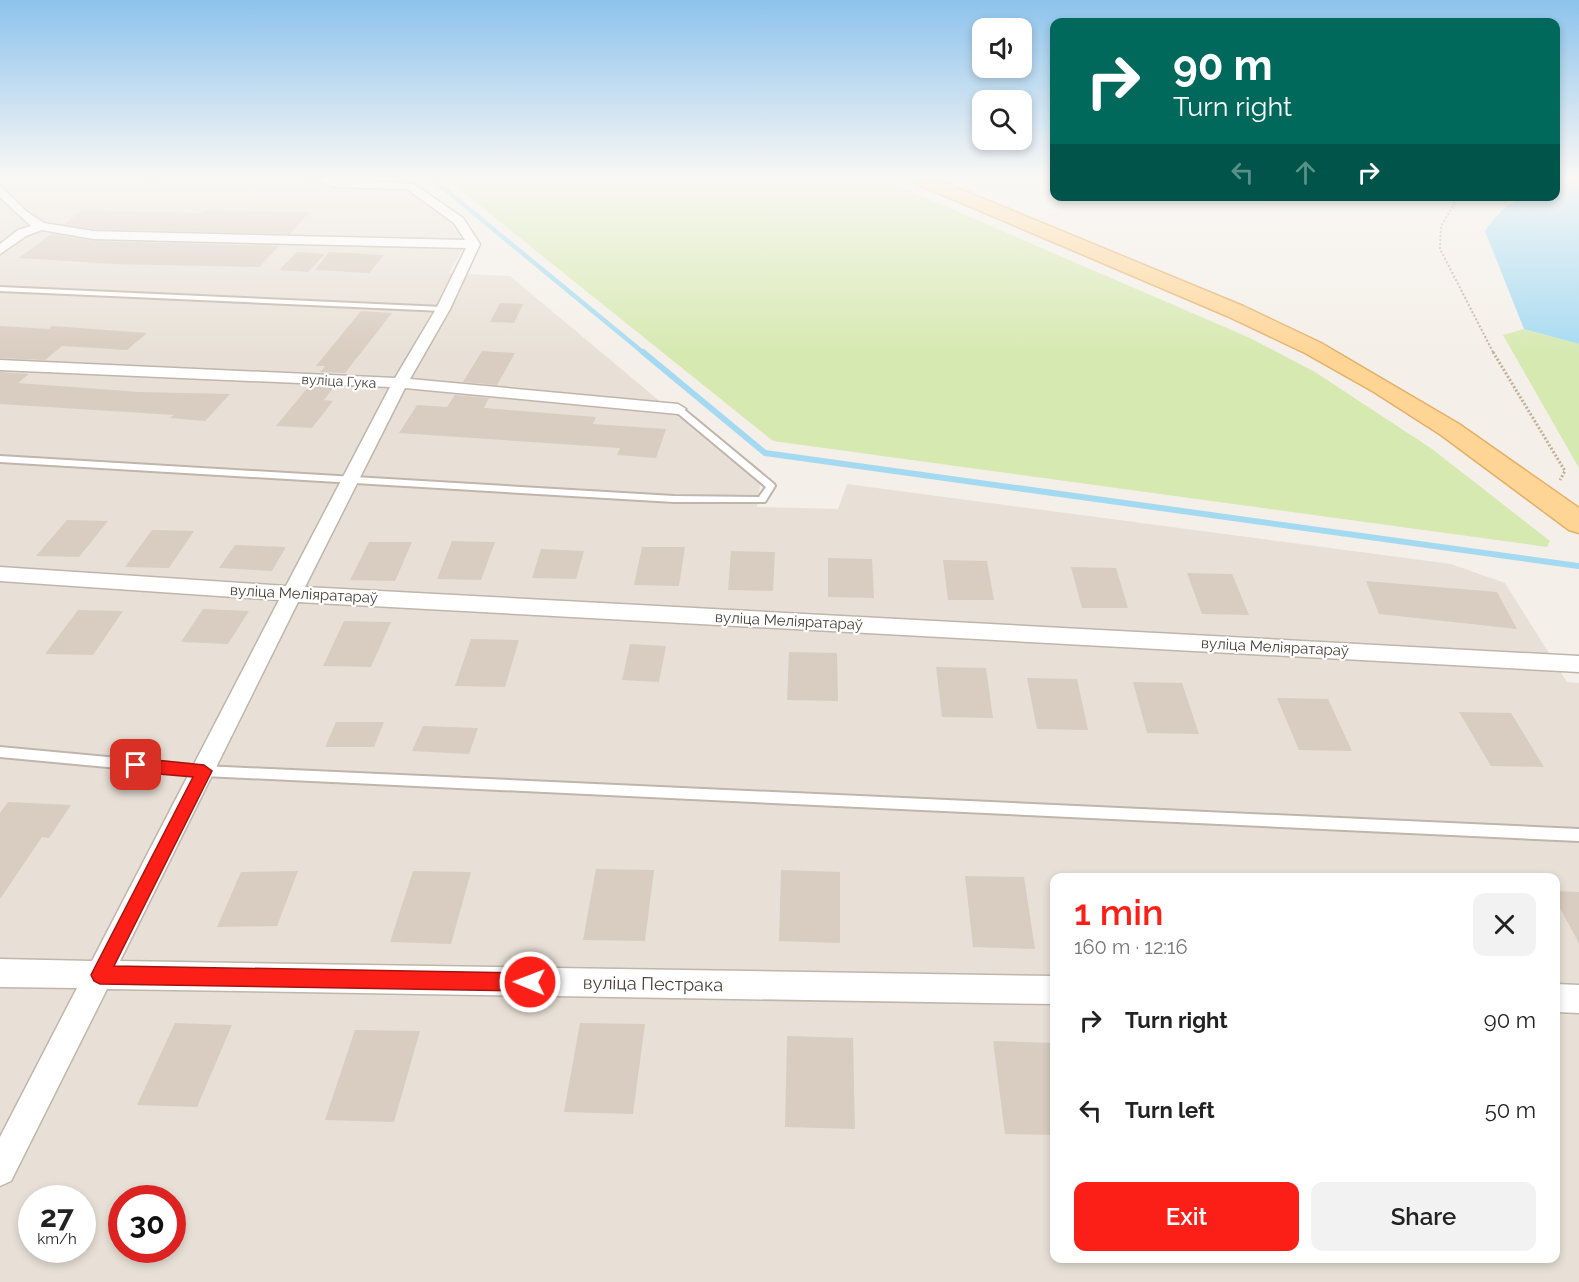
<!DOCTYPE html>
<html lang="en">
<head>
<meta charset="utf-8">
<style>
	body { margin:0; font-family:Raleway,sans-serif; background:#f2f2f2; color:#222; height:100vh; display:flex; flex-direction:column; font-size:22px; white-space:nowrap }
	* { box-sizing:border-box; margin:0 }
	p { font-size:20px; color:#767676 }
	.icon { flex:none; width:33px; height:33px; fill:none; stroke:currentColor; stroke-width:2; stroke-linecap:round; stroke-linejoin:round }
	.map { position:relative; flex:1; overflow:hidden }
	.panel { position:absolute; left:1050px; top:873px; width:510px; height:390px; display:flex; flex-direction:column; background:#fff; border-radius:12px; box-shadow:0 3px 9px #0003 }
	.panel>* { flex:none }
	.guide { position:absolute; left:1050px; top:18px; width:510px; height:183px; border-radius:12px; box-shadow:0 3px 9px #0003; background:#00695c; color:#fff; overflow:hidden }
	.controls { position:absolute; left:972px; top:18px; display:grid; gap:12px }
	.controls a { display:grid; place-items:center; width:60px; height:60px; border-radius:12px; background:#fff; box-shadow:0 3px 9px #0003; font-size:30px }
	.speed { position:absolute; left:18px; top:1185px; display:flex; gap:12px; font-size:30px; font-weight:700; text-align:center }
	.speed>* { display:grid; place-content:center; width:78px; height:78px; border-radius:50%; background:#fff; box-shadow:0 3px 9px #0003; line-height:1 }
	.speed small { font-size:15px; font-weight:400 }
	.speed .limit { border:9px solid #d22; background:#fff; color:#111 }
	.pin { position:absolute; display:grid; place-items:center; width:51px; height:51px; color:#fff; margin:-26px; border-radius:12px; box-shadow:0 3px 9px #0006 }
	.me { position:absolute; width:66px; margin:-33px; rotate:271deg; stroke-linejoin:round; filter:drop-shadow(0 0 4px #0008) }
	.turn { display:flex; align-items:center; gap:21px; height:126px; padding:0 24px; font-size:27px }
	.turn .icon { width:78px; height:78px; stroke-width:2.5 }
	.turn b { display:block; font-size:42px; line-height:51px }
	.lanes { display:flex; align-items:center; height:57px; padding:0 24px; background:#0003; justify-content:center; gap:30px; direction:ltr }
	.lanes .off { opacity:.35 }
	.round { display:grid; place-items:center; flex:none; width:63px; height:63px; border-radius:12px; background:#f2f2f2 }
	.head { display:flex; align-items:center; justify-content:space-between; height:102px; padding:0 24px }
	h1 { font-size:36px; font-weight:600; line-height:45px; color:#fc1f17 }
	.cta { display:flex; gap:12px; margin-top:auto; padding:12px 24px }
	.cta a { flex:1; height:69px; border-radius:12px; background:#fc1f17; color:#fff; font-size:24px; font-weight:600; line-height:69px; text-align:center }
	.cta a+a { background:#f2f2f2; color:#222 }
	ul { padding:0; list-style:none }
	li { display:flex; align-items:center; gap:18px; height:90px; padding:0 24px }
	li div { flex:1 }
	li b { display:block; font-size:22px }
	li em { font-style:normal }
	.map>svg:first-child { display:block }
</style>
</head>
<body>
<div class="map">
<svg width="1579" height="1282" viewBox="0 0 1579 1282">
	<rect width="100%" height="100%" fill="#f4efe8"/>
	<path fill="#e8e0d6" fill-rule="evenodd" d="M0,177H397L459,230L462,250L449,273L510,276L760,485L757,507L838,509L847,484L1451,564L1505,583L1567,682L1579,683V1282H0ZM1054,878H1556V1258H1054ZM32,1198H82V1250H32ZM122,1198H172V1250H122Z"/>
	<g fill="#d6e9b0">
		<polygon points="444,177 877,177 1250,338 1315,372 1432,449 1550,541 1547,547 773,441"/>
		<polygon points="1524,329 1579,344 1579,468 1503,335"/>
	</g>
	<path fill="#a4daf1" d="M1579,180V344L1524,329L1485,231C1507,200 1518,196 1556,196V182Z"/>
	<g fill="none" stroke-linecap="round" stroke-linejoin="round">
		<polyline stroke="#a4daf1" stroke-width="4.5" points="430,177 645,354"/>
		<polyline stroke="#a4daf1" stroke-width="6" points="643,352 765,453 1578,566"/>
	</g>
	<g fill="#d9ccc0">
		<polygon points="83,210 201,213 204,210 309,212 290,234 93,229 64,224"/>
		<polygon points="51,234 93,241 279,246 259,267 113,264 19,258"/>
		<polygon points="297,252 325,254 308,272 279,270"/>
		<polygon points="329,252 384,255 369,273 315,270"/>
		<polygon points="500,303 523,304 514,323 490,322"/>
		<polygon points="361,311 392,313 345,373 320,372 325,366 316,366"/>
		<polygon points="0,326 49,329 52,326 147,333 127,350 62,346 45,360 0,358"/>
		<polygon points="482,351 515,353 497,385 463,382"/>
		<polygon points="0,372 29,374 18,383 139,392 230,394 205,421 170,418 174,415 0,404"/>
		<polygon points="309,386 334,387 324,400 333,401 312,428 276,426"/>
		<polygon points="455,395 489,398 484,408 596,417 593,424 666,429 656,458 617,455 620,448 399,433 417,405 447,407"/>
		<polygon points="67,520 108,521 79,557 36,556"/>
		<polygon points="152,530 194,531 169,568 125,567"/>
		<polygon points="452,541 495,542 481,580 437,579"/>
		<polygon points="369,542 412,542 395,581 350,580"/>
		<polygon points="235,545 286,547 272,571 219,568"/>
		<polygon points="642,547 685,547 679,586 634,585"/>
		<polygon points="541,549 584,551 576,579 532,578"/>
		<polygon points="731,551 775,552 773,591 728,590"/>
		<polygon points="828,558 872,559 874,598 828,597"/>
		<polygon points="943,560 987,561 994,600 948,600"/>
		<polygon points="1071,567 1116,568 1128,608 1082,608"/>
		<polygon points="1187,573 1232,574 1249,615 1202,614"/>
		<polygon points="1366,581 1497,592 1517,629 1379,614"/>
		<polygon points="203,609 249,611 228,644 181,642"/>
		<polygon points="78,610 123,611 93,655 45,654"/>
		<polygon points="344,621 391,622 371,667 323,666"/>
		<polygon points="471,639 519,640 505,687 455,686"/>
		<polygon points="630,644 666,646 659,682 622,680"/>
		<polygon points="789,652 837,653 838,701 787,700"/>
		<polygon points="936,667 986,668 993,718 942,717"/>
		<polygon points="1027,678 1077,679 1088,730 1037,729"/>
		<polygon points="1133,682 1182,683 1199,734 1147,733"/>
		<polygon points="1277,698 1328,699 1352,751 1299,750"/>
		<polygon points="1459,712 1511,713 1544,767 1491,766"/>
		<polygon points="336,722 384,722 374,747 325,747"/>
		<polygon points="423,726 478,728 469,754 412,751"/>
		<polygon points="8,802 71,805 49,838 42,837 0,899 0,813"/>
		<polygon points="596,869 654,870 645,941 583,940"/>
		<polygon points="781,870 840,872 840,943 779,941"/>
		<polygon points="298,871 277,926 217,927 241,872"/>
		<polygon points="413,871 471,872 451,944 390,942"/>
		<polygon points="965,876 1024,877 1035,949 973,947"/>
		<polygon points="1556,891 1579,892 1579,943 1556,901"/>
		<polygon points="175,1023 232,1025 197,1107 137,1105"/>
		<polygon points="580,1023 645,1024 633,1114 564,1112"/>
		<polygon points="355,1030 420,1031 394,1122 325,1120"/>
		<polygon points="787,1036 853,1038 855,1129 785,1127"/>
		<polygon points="993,1041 1054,1043 1054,1135 1005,1134"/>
	</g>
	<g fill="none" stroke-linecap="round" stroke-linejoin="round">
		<g stroke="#c0b5aa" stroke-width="4">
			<g id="service">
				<polygon points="148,177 155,177 156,178 153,180"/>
				<polygon points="0,287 443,307 447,309 443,311 0,291"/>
				<polygon points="675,407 681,407 774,484 775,486 765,502 674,502 0,462 0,456 674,496 759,497 766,487 675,411"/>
				<polygon points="0,747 204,766 1579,829 1579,841 204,776 0,757"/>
			</g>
		</g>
		<g stroke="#c0b5aa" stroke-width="3">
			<g id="minor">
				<polygon points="309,177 414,184 463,218 480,244 450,309 410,379 678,404 686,409 678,414 405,388 305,587 1579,656 1579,672 298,602 120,961 1054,976 1054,1004 107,989 11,1181 0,1186 0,1137 77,988 0,987 0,959 92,961 279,600 0,581 0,567 286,586 390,387 0,370 0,360 395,378 436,309 466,248 93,239 42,230 26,236 0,254 0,244 18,230 31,226 0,197 0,186 26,211 44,223 93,231 465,240 454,223 407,189 334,187"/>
				<polygon points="1556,984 1579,985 1579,1013 1556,1012"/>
			</g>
		</g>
		<g stroke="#e5af65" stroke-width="3">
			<polygon id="primary" points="907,177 931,177 1243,306 1321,343 1459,424 1579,508 1579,533 1569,530 1441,435 1374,392 1305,353 1227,316 910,181"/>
		</g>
		<polyline stroke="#c2af9b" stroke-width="2" stroke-dasharray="2 2" stroke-linecap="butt" points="1459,196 1441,226 1440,249 1494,354"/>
		<polyline stroke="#c2af9b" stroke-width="3" stroke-dasharray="2 2" stroke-linecap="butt" points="1493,352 1565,471 1560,480"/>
		<use href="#service" fill="#fff" fill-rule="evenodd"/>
		<use href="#minor" fill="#fff" fill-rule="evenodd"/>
		<use href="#primary" fill="#ffd596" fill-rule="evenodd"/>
	</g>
	<linearGradient id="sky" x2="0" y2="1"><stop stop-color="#8dc3ec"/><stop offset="0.5" stop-color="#faf8f5"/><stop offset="1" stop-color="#faf8f5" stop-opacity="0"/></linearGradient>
	<rect width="1579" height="356" fill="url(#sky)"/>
	<polygon fill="#fc1f17" stroke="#a4140f" stroke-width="1.5" points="136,758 204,765 212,771 114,966 530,973 536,975 539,982 536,988 530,991 100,984 94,981 91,975 94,969 193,777 136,772 128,765"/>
	<g text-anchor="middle" stroke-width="4.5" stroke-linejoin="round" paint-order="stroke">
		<g font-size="14" fill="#473f36" stroke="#fff">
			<text transform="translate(339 381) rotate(3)" y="5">вуліца Гука</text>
		</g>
		<g font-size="15" fill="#473f36" stroke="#fff">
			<text transform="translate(304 594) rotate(3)" y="5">вуліца Меліяратараў</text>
			<text transform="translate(789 621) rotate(3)" y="5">вуліца Меліяратараў</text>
			<text transform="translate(1275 647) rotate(3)" y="5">вуліца Меліяратараў</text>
		</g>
		<g font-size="18" fill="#473f36" stroke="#fff">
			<text transform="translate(653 984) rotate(1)" y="6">вуліца Пестрака</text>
		</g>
	</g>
</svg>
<div class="controls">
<a><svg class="icon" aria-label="sound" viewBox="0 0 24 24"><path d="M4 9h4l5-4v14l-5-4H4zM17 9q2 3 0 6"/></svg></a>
<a><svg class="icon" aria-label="search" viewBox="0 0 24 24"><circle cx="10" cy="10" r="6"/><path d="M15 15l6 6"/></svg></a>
</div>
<div class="speed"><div>27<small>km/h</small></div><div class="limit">30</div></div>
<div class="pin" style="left:136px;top:765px;background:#d93025"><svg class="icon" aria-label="arrive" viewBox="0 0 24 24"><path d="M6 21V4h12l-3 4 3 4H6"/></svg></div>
<svg class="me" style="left:530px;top:982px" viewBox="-20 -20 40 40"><circle r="17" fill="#fc1f17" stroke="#fff" stroke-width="3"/><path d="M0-11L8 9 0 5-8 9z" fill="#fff"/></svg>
<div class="guide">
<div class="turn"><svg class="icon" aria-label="right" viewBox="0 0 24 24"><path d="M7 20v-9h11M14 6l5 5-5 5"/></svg><div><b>90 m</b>Turn right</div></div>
<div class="lanes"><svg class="icon off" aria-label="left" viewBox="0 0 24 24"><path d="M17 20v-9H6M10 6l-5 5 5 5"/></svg><svg class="icon off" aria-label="ahead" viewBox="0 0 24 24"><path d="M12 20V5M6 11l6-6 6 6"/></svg><svg class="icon" aria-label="right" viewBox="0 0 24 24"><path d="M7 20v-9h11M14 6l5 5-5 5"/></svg></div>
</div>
<section class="panel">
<div class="head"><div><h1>1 min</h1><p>160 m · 12:16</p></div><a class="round"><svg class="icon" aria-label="close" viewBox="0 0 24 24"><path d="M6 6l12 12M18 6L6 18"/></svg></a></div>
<ul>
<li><svg class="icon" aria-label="right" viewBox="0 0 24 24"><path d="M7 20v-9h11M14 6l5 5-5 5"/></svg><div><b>Turn right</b></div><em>90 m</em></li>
<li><svg class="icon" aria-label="left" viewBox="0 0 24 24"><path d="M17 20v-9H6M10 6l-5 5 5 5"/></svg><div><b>Turn left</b></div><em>50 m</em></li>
</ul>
<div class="cta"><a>Exit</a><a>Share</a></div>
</section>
</div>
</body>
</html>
